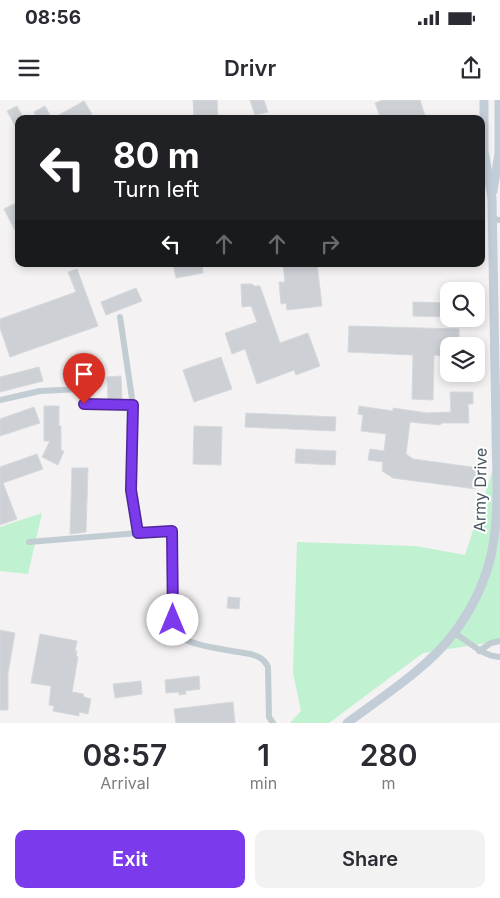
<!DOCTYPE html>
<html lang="en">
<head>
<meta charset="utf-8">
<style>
	body { margin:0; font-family:Inter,sans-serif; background:#f2f2f3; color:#2b2b33; height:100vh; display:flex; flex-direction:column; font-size:19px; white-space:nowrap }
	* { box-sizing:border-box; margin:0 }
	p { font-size:16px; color:#7c7c81 }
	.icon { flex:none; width:28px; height:28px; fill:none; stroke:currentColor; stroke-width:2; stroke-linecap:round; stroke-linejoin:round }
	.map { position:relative; height:623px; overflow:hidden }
	.drawer { display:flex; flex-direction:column; background:#fff; flex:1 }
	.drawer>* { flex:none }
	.top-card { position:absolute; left:15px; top:15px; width:470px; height:152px; border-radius:10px; box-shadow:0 2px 8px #0003; background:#202124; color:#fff; overflow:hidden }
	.controls { position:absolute; left:440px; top:182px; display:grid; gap:10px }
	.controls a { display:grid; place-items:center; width:45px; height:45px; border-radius:10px; background:#fff; box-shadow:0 2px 8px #0003; font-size:25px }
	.pin { position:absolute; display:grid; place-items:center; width:42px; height:42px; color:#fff; margin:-51px -21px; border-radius:50% 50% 50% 0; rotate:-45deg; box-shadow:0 0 5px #0007 }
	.pin .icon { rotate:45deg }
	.me { position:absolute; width:55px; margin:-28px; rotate:0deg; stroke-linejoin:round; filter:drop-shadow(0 0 4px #0008) }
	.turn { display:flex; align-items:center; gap:18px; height:105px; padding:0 15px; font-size:22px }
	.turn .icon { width:65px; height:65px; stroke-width:2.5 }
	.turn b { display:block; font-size:35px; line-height:42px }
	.lanes { display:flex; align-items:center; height:48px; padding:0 15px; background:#0003; justify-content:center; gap:25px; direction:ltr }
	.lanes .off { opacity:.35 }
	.eta { display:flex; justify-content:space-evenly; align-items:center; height:85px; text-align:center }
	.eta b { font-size:30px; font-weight:600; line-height:35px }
	.action { display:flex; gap:10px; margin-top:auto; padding:10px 15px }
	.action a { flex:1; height:58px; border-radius:10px; background:#7c3aed; color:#fff; font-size:20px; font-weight:600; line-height:58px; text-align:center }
	.action a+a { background:#f2f2f3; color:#2b2b33 }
	.status { display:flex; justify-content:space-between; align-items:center; height:35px; padding:0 25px; background:#fff; direction:ltr }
	.status svg { height:14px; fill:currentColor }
	header { display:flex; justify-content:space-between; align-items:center; height:65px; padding:0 15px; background:#fff; font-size:22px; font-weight:600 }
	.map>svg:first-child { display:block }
</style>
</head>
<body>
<div class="status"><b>08:56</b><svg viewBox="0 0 49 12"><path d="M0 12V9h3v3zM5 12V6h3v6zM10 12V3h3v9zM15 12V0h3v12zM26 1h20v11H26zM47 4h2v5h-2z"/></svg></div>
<header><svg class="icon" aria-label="menu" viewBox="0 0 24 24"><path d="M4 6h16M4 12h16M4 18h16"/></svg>Drivr<svg class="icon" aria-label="share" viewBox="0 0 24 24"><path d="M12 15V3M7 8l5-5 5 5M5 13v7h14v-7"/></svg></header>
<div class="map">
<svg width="500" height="623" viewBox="0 0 500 623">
	<rect width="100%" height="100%" fill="#f4f2f2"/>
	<g fill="#c0f1d1">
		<polygon points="500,348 500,541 423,553 329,623 290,623 301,611 293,573 297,442 416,446 465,455"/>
		<polygon points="42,413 28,474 0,471 0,427"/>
	</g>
	<g fill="#cdd1d6" stroke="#d5d8dd">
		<polygon points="193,0 217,0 218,19 194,19"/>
		<polygon points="250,0 264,0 268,12 255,15"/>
		<polygon points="383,0 420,0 426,19 381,19 375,3"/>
		<polygon points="84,1 92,14 82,19 52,19"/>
		<polygon points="17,6 24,19 19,19 19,33 7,11"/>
		<polygon points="45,6 51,17 48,19 37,19 34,12"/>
		<polygon points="16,103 19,107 19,138 4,109"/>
		<polygon points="173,164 202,164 203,173 176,178"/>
		<polygon points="283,164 317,164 322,206 287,210 286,203 281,204 279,182 285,182"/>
		<polygon points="77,169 98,226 10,257 0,228 0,219 76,192 68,172"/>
		<polygon points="241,184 252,184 254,186 260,186 280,243 308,233 320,266 296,275 294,270 257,284 245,249 232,254 225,233 257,222 251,206 242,207"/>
		<polygon points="136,188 142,201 106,215 101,202"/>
		<polygon points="413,202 449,203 449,217 413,216"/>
		<polygon points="349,226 459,229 459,246 449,246 449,256 434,255 433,300 412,299 413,255 348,252"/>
		<polygon points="221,257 232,289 194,302 183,270"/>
		<polygon points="39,267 43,281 0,292 0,277"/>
		<polygon points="121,276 122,300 108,300 107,277"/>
		<polygon points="450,292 473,292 473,304 468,304 469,323 442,323 440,325 410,322 406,354 413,359 479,368 476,389 393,378 382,371 383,362 368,360 370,349 384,351 386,334 361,331 363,315 358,314 359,306 393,311 393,308 427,313 451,312"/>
		<polygon points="44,306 59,306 59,326 61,326 61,350 64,351 58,365 42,357 50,341 44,341"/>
		<polygon points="34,307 40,323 0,336 0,319"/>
		<polygon points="246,313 336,317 335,331 245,327"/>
		<polygon points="194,326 222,327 221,365 193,364"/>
		<polygon points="296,349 336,351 335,365 295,363"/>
		<polygon points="37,354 43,369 3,383 17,419 0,425 0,367"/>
		<polygon points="72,368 88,368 86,432 70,434"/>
		<polygon points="228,497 240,498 239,509 227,508"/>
		<polygon points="0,530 15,533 8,573 8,610 0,610"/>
		<polygon points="40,534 77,541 75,551 77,551 76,556 78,557 72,592 83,594 84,597 91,599 88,614 79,612 79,616 53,611 54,606 49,605 51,586 31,583"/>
		<polygon points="199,576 200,589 185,591 186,594 179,595 179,592 166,593 165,580"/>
		<polygon points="141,581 142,594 115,598 113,584"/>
		<polygon points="233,602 235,623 176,623 174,609"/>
	</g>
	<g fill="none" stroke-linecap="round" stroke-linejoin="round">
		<g stroke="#c2ccd3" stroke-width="6">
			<polyline points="492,119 500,120"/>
			<path d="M120,217L133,305L131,390L138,433L172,431L173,530C184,547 231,550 250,554C259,556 264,559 268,567L269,617L273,623"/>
			<polyline points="0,300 40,291 81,289 84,304 133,305"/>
			<polyline points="29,442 138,433"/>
			<path d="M454,533C470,542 482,556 500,557"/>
			<polyline points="479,551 491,543 500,541"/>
		</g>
		<g stroke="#c2cdd8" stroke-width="9">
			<polyline points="493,91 499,53 499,0"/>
			<path d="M347,623C382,597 429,567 454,533C472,509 486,480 492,451C500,410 496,367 496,326C495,250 493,174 492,98L484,51V0"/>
		</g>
	</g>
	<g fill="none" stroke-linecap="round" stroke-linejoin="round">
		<g stroke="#51269a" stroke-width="12">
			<polyline id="route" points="84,304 133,305 131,390 138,433 172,431 173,520"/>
		</g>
		<use href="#route" stroke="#7c3aed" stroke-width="9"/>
	</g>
	<g text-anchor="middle" stroke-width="4" stroke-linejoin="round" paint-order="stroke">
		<g font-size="16" fill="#485660" stroke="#fff">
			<text transform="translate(480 390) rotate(-89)" y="6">Army Drive</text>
		</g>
	</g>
</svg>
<div class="controls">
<a><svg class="icon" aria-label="search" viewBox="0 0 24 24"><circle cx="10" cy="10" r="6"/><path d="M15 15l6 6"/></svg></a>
<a><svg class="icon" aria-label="layers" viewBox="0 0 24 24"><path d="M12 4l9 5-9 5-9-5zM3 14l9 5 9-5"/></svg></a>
</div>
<div class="pin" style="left:84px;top:304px;background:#d93025"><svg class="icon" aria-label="arrive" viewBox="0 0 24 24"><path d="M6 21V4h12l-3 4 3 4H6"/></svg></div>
<svg class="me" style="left:173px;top:520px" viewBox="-20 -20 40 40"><circle r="19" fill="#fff"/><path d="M0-13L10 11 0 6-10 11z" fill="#7c3aed"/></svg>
<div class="top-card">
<div class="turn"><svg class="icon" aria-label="left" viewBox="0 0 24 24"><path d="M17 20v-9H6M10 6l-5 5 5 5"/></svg><div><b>80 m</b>Turn left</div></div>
<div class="lanes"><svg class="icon" aria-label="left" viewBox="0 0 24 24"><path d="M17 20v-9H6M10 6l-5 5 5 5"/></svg><svg class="icon off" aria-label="ahead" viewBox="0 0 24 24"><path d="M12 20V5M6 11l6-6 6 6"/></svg><svg class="icon off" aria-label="ahead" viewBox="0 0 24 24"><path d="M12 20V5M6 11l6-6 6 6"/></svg><svg class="icon off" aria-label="right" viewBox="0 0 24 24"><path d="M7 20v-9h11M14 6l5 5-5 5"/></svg></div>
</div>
</div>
<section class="drawer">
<div class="eta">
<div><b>08:57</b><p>Arrival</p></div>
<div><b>1</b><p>min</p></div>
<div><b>280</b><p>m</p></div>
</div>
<div class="action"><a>Exit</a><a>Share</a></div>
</section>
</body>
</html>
